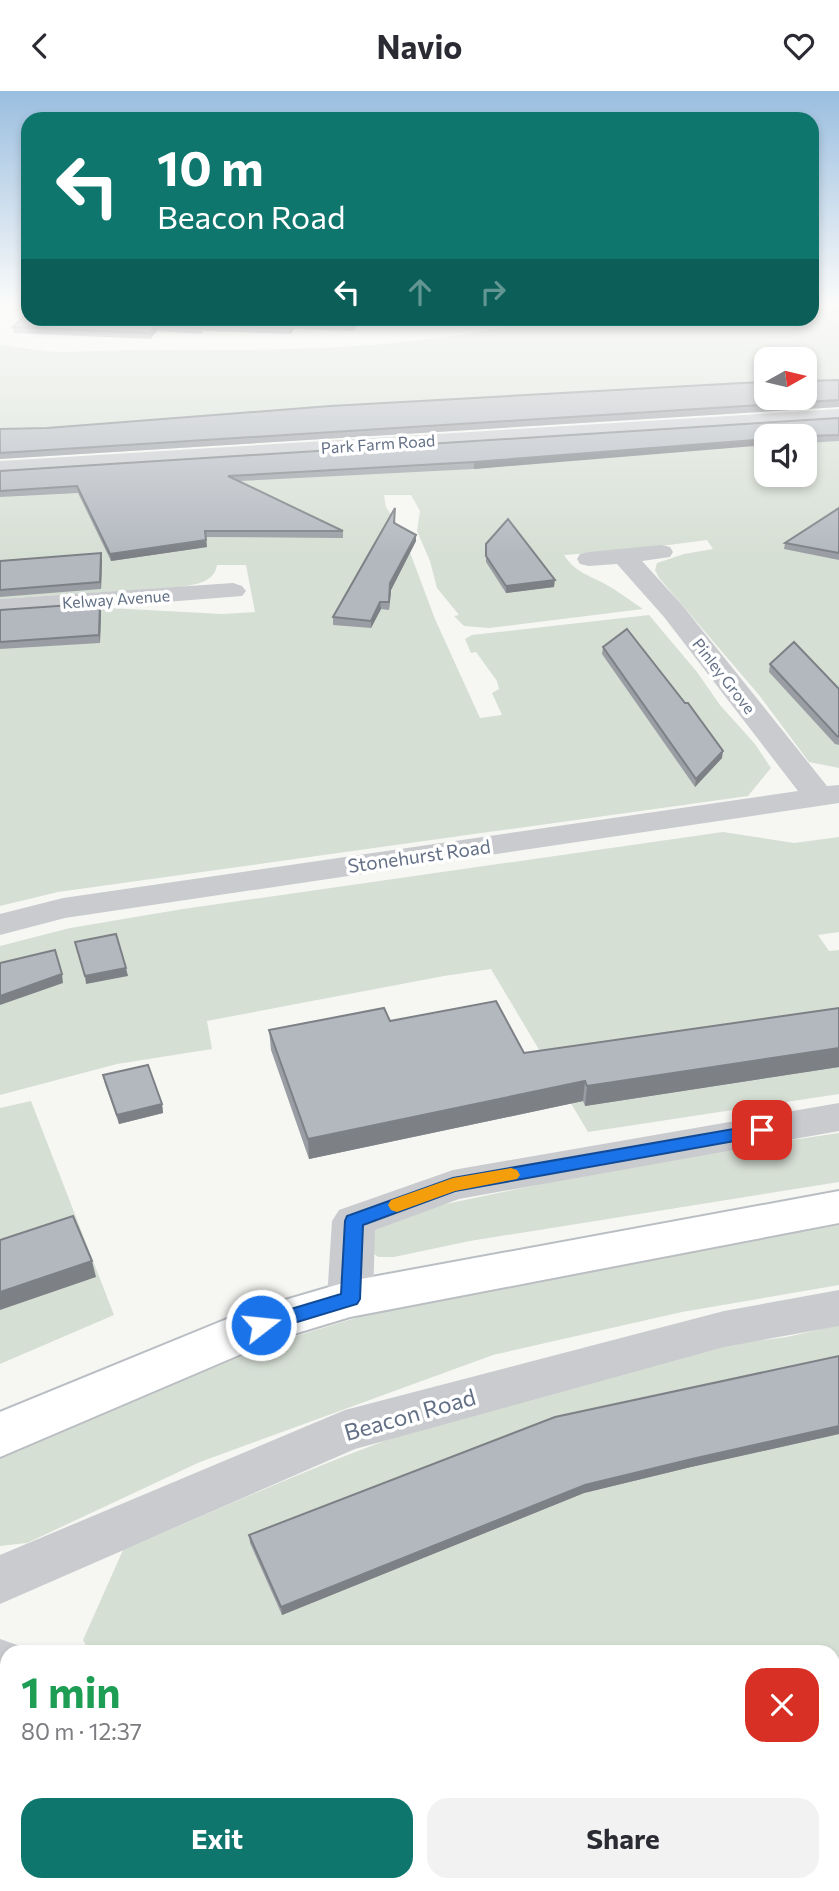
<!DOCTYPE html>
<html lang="en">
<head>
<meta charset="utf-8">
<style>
	body { margin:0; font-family:Commissioner,sans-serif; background:#f2f2f3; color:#2b2b33; height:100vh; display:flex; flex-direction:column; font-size:26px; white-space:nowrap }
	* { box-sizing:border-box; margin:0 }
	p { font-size:23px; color:#7c7c81 }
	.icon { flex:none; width:38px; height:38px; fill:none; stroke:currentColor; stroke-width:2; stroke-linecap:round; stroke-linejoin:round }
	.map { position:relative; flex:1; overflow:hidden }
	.panel { position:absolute; left:0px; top:1554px; width:840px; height:247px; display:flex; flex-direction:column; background:#fff; border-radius:21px 21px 0 0; box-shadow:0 4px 10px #0003 }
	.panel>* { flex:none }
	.hud { position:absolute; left:21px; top:21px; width:798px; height:214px; border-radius:21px; box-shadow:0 4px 10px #0003; background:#0f766e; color:#fff; overflow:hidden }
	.needle { width:46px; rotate:82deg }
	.fabs { position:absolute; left:754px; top:256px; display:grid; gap:14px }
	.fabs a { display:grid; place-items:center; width:63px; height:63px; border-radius:14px; background:#fff; box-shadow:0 4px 10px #0003; font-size:35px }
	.pin { position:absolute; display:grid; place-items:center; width:60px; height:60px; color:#fff; margin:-30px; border-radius:14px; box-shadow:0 4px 10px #0006 }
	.me { position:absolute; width:77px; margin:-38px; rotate:74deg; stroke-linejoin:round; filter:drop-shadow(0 0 5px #0008) }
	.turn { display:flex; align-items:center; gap:24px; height:147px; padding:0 21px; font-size:32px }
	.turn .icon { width:91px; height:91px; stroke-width:2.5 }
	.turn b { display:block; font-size:49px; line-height:60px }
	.lanes { display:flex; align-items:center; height:66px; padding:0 21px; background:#0003; justify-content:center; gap:35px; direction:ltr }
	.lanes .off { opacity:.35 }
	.round { display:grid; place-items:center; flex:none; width:74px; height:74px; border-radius:21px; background:#f2f2f3 }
	.head { display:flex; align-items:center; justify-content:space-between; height:119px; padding:0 21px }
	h1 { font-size:42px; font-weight:700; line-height:52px; color:#1e9e55 }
	.action { display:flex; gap:14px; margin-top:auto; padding:14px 21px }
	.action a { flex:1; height:80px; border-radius:21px; background:#0f766e; color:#fff; font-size:28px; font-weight:700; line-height:80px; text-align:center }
	.action a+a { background:#f2f2f3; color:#2b2b33 }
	header { display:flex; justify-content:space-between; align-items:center; height:91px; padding:0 21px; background:#fff; font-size:32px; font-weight:700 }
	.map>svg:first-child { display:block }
</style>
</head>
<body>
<header><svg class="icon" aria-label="back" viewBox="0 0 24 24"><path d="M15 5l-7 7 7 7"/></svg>Navio<svg class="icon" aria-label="heart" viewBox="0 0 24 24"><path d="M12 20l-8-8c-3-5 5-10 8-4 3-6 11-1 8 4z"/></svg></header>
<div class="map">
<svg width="839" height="1800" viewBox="0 0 839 1800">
	<rect width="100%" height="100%" fill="#f6f7f3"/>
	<g fill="#d6dfd4" fill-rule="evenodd">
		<path d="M812,212H839V316L0,368V254C21,256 42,261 63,261C97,261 130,258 164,259C290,260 420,258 543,228H812ZM766,268H805V306H766Z"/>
		<path d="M839,330V677L809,671L759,604L659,487L655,479L657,472L684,463L713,458L707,449L630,459L564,464C574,480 588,484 605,493C618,500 631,510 643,518L489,537L464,535L454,525L459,524L437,497L430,470L417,440L420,420L411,404H384L386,416L402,440L435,528L480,627L502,624L492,602L499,598L497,590L476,561L471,562L465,548L472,544L649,524L697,581L720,614L755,653L771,677L748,705L58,801L0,815V526L109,517L222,523L255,521L246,474H217C214,492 196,493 181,496L0,508V382ZM766,345H805V383H766Z"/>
		<polygon points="723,741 794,752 839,746 839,841 818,844 829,860 839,859 839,1003 588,1041 491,878 444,885 207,930 212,958 117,973 0,1004 0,855 70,837 183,818"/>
		<polygon points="31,1010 114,1224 0,1273 0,1017"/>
		<polygon points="839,1042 839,1091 470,1150 394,1166 378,1166 365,1156 378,1130 403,1122 646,1071"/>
		<polygon points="839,1134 839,1194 682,1221 493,1264 200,1371 27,1452 0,1455 0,1363 240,1262 402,1213"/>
		<path d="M839,1234V1800H214L211,1794H833V1561H90L83,1549L123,1459C235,1412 348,1358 465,1323L734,1253L787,1246Z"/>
	</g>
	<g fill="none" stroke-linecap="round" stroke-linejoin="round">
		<g stroke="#babec3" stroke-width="4">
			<polygon id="secondary" points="839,1100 839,1132 350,1226 274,1249 0,1366 0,1321 244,1221 350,1190"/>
		</g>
		<g fill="#c9cbcf" fill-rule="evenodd">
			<path d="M41,228H80C72,237 53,236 43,233Z"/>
			<polygon points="93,228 188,228 179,233 102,233"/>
			<polygon points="839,318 839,330 0,384 0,370"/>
			<polygon points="661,454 670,456 673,461 670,466 642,470 682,514 827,695 839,694 839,712 65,827 0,844 0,823 63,807 798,700 664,526 617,473 589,475 580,473 577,468 580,463 589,461"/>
			<polygon points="233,492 242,495 246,500 242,505 0,524 0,508"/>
			<polygon points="839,1012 839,1040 459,1108 375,1139 373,1208 366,1220 350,1226 334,1220 327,1208 332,1130 339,1119 453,1079"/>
			<polygon points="839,1199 839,1235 724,1256 355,1358 0,1513 0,1464 345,1319 724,1220"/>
			<polygon points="0,1548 20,1555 22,1561 7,1561 7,1616 0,1613"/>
			<polygon points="69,1794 131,1794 134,1800 72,1800"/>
		</g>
		<use href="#secondary" fill="#fff" fill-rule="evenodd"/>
	</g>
	<g fill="#9a9ea4">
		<polygon points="182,228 361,228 354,240 294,238 291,243 203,240 201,243 157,240 150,248 14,242 13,236 42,230 62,232 100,229 178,230"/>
		<polygon points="839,289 839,316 0,368 0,338 47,337"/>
		<polygon points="839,327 839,350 805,352 805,345 474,378 240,390 343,440 343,447 206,446 207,456 111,470 78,402 0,406 0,380"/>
		<polygon points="839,417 839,469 784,458 785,452"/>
		<polygon points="395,432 416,450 391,499 389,519 381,518 371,537 333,534 333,526"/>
		<polygon points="486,453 554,496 506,502 486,471"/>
		<polygon points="102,469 101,498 0,506 0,470"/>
		<polygon points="100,512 101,519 100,552 0,558 0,519"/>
		<polygon points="603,556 722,667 695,696 602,563"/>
		<polygon points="770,573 839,598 839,654 835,653 769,581"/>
		<polygon points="839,917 839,976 585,1015 583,1010 309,1068 271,959 269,939 390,930 524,962"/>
		<polygon points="103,984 162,1013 163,1022 119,1033 105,993"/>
		<polygon points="839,1265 839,1343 691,1376 584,1402 282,1524 250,1452 249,1444"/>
		<polygon points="289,1794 415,1794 419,1800 293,1800"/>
	</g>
	<g fill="#7d8186">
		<polygon points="358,228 361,228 354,240 354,235"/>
		<polygon points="293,232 294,238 291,243 290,237"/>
		<polygon points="157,234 157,240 150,248 150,242"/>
		<polygon points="766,348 766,354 474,378 474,371"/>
		<polygon points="416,444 416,450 391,499 389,519 390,492"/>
		<polygon points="206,449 207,456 111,470 110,463"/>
		<polygon points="101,462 102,469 101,498 100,491"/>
		<polygon points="555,489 554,496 506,502 506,495"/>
		<polygon points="380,511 381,518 371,537 371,530"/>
		<polygon points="100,512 101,519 100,552 99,544"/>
		<polygon points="723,660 722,667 695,696 696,688"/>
		<polygon points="126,877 128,885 86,893 85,885"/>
		<polygon points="62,883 63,892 0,914 0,905"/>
		<polygon points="839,957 839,976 585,1015 587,995"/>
		<polygon points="585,990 583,1010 309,1068 308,1048"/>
		<polygon points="162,1013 163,1022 119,1033 117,1024"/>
		<polygon points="92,1170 96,1186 0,1219 0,1201"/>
		<polygon points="839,1335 839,1343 691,1376 584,1402 282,1524 281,1516 585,1394 692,1368"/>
	</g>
	<g fill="#b3b8bf" stroke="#7d8186" stroke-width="2">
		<polygon points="28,221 28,228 41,228 42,230 62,232 77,228 97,228 100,229 178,230 182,228 358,228 354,235 293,232 290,237 203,235 201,237 157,234 150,242 13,236"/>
		<polygon points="839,289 839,309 0,362 0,338 47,337 330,315 742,292 766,291 766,306 805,306 805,290"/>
		<polygon points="839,327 839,344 805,345 766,345 766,348 474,371 228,385 343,440 205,440 206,449 110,463 77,395 0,400 0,380"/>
		<polygon points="395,417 394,432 416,444 390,492 389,511 380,511 371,530 333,526"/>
		<polygon points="839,417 839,462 785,452"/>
		<polygon points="508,428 555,489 506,495 486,465 486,453"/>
		<polygon points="101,462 100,491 0,499 0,470"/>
		<polygon points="100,512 99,544 0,551 0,519"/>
		<polygon points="627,538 685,612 688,612 723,660 696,688 603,556"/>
		<polygon points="794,551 839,598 839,646 837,645 770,573"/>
		<polygon points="116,843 126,877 85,885 75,851"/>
		<polygon points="55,859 62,883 0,905 0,872"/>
		<polygon points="496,910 524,962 839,917 839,957 587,995 585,990 308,1048 269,939 384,917 390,930"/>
		<polygon points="148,974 162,1013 117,1024 103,984"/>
		<polygon points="73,1125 92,1170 0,1201 0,1149"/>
		<polygon points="839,1265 839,1335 692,1368 585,1394 281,1516 249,1444 555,1326"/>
		<polygon points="295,1794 415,1794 419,1800 299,1800"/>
	</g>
	<linearGradient id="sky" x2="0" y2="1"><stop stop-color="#9abee0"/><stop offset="0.46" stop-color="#fbfbfa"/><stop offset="1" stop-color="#fbfbfa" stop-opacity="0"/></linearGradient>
	<rect width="839" height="464" fill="url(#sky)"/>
	<polygon fill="#1a73e8" stroke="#114b97" stroke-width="2" points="762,1033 771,1039 768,1044 455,1100 363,1134 360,1208 357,1213 261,1242 254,1240 251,1234 254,1229 341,1203 345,1130 347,1125 453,1087"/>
	<polygon fill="#f59e0b" points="511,1077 517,1079 520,1084 517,1088 455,1100 397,1121 391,1119 388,1114 391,1109 453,1087"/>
	<g text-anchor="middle" stroke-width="7" stroke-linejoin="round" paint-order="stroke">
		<g font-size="16" fill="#637086" stroke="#fff">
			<text transform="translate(378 353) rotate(-4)" y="6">Park Farm Road</text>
			<text transform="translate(116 508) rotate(-4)" y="6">Kelway Avenue</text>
			<text transform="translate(724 585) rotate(52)" y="6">Pinley Grove</text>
		</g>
		<g font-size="19" fill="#637086" stroke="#fff">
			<text transform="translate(419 765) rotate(-8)" y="7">Stonehurst Road</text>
		</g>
		<g font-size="23" fill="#637086" stroke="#fff">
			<text transform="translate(410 1324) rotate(-16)" y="8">Beacon Road</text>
		</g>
	</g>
</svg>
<div class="fabs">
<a><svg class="needle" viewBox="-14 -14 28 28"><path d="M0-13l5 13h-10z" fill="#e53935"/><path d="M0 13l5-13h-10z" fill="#7c7c81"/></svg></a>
<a><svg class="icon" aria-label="sound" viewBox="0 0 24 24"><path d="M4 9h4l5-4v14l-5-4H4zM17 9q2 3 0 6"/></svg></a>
</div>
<div class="pin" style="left:762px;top:1039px;background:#d93025"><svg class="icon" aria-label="arrive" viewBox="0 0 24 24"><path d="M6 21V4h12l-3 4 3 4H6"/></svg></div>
<svg class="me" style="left:261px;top:1234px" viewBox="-20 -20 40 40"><circle r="17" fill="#1a73e8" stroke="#fff" stroke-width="3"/><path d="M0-11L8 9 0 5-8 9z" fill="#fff"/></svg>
<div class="hud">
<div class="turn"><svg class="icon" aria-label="left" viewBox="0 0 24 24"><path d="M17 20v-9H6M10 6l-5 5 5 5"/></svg><div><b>10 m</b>Beacon Road</div></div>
<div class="lanes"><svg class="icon" aria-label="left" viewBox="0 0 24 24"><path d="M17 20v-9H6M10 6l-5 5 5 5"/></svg><svg class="icon off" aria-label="ahead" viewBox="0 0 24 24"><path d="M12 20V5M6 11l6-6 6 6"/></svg><svg class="icon off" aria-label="right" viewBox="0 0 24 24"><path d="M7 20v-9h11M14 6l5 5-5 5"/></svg></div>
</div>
<section class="panel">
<div class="head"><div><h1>1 min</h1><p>80 m · 12:37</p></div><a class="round" style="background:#d93025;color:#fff"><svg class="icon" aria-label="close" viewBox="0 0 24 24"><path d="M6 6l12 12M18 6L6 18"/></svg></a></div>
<div class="action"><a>Exit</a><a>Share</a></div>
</section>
</div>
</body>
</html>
